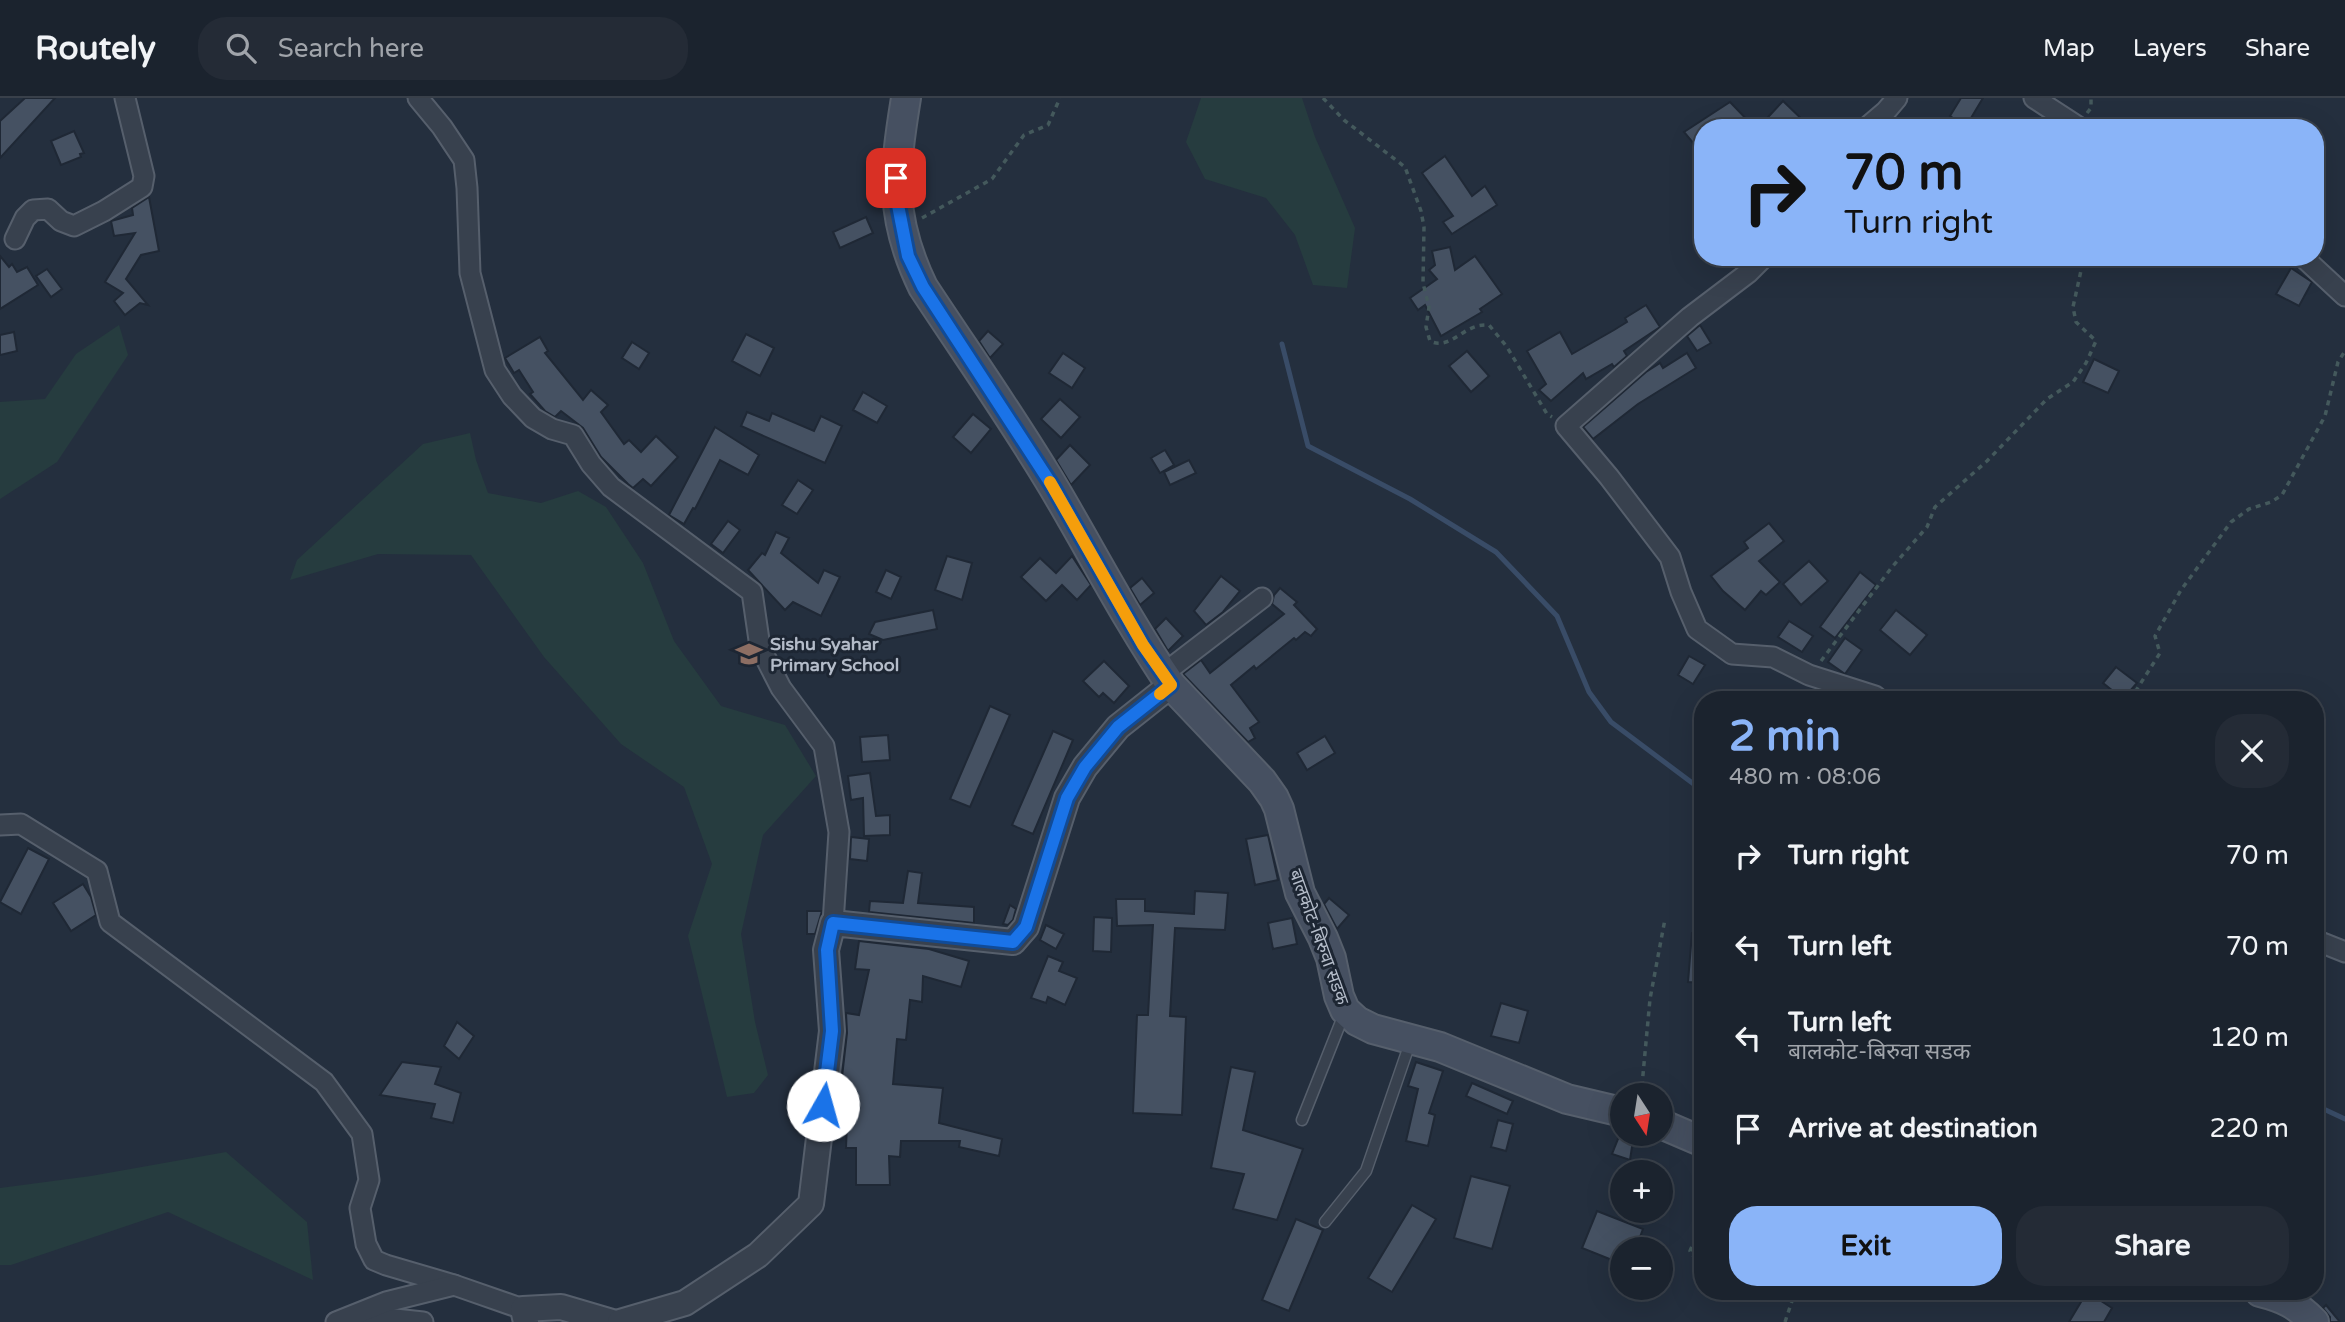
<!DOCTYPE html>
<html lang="en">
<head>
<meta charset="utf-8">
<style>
	body { margin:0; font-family:"Varela Round","Noto Sans Devanagari",sans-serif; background:#242b36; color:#f1f3f6; height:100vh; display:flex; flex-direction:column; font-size:26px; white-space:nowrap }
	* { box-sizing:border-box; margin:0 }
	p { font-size:23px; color:#a0a4aa }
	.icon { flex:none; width:38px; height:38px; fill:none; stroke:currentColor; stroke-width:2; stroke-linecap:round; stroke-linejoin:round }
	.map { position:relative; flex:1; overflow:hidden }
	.panel { position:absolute; left:1694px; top:593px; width:630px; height:609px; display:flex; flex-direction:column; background:#1b232e; border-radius:28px; box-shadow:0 7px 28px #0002,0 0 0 2px #39404a }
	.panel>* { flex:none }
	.top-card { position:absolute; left:1694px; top:21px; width:630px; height:147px; border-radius:28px; box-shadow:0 7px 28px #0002,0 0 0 2px #39404a; background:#8ab4f8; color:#111; overflow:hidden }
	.needle { width:46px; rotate:168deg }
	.tools { position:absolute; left:1610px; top:985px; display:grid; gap:14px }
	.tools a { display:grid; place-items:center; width:63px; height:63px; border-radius:50%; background:#1b232e; box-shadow:0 7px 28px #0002,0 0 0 2px #39404a; font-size:35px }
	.pin { position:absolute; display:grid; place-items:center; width:60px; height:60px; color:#fff; margin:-30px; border-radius:14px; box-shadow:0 4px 10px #0006 }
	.me { position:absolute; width:77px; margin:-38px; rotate:7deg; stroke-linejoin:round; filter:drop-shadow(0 0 5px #0008) }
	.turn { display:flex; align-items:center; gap:24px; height:147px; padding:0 35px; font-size:32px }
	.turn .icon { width:91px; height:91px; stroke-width:2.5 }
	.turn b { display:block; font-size:49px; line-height:60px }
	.round { display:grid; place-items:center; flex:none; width:74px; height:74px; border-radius:28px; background:#242b36 }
	.overview { display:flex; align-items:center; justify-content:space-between; height:119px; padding:0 35px }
	h1 { font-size:42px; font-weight:800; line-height:52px; color:#8ab4f8 }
	.primary-button { display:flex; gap:14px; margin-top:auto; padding:14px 35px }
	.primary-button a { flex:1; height:80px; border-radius:28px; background:#8ab4f8; color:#111; font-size:28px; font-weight:800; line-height:80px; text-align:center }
	.primary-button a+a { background:#242b36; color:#f1f3f6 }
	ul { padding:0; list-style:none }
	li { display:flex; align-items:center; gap:21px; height:91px; padding:0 35px }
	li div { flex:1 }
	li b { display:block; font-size:26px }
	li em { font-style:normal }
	header { display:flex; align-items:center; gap:42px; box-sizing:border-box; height:98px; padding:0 35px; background:#1b232e; border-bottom:2px solid #39404a }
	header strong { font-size:33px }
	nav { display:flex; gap:38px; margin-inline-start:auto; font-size:24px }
	.search { width:490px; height:63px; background:#242b36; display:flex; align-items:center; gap:18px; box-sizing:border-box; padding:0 24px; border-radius:28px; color:#a0a4aa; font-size:26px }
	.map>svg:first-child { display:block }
</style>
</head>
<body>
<header>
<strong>Routely</strong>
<div class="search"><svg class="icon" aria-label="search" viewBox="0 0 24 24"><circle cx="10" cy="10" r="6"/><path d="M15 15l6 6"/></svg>Search here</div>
<nav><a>Map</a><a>Layers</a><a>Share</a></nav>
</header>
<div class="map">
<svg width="2345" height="1224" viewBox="0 0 2345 1224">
	<rect width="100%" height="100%" fill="#242f3e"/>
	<g fill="#263c3f">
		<polygon points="1201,0 1302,0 1315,39 1355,130 1347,190 1313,187 1295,137 1266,100 1205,81 1186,44"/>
		<polygon points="119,227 128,257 57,364 0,401 0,304 45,301 76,256"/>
		<polygon points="470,335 476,362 488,395 541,405 578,393 606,409 643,465 674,543 721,608 785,627 816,678 763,737 741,836 755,924 768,977 754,995 727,999 688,838 712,766 684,689 621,646 544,559 471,457 378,456 290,482 297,462 423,346"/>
		<polygon points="226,1054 307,1124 313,1182 168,1114 11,1167 0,1167 0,1090 91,1078"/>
	</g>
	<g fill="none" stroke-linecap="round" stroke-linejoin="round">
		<g stroke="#394c67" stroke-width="5">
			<polyline points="1282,246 1308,348 1410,401 1496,454 1557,518 1589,594 1611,624 1703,693"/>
			<polyline points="2315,1007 2345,1021"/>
		</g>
	</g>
	<g fill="#455162" stroke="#1f2835" stroke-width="2">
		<polygon points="25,0 55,0 0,60 0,23"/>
		<polygon points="1961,0 1983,0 1965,30 1947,30 1953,20 1950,18"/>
		<polygon points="1783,3 1811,30 1758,30"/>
		<polygon points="1730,4 1755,30 1703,30 1703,57 1684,34"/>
		<polygon points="74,33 84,55 80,56 81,59 61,67 51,43"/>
		<polygon points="1445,58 1472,98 1485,88 1497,107 1452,136 1443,124 1453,118 1422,75"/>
		<polygon points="149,99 159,153 141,157 126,181 148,207 140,205 125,217 114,203 123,195 105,184 135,135 114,138 111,123 133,117 132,110"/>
		<polygon points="866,119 873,135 840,150 833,134"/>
		<polygon points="1450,149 1455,172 1475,158 1502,196 1480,211 1482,214 1441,238 1425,207 1418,212 1410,200 1437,181 1429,172 1435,167 1432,153"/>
		<polygon points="0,158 9,169 12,166 17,174 27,169 38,187 0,211"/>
		<polygon points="2291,170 2312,184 2299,208 2276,196"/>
		<polygon points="47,171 62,191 51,199 36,178"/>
		<polygon points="1646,207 1660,229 1624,253 1627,258 1614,269 1612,266 1586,281 1583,275 1551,303 1539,292 1546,286 1527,253 1560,234 1572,256 1614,232 1627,224 1625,220"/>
		<polygon points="1700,227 1711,245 1697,253 1687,238"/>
		<polygon points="988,233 1003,246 990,260 979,243"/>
		<polygon points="14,234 17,253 0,257 0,237"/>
		<polygon points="746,236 774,250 760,278 732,263"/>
		<polygon points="540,239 548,253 545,255 583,302 591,292 608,307 601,314 624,346 629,342 641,354 656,338 678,359 651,388 643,381 633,390 628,386 601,359 583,330 561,313 555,319 545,313 530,296 533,294 519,272 514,275 505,260"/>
		<polygon points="632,244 649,255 639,271 622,260"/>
		<polygon points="1467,253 1489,278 1471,294 1449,268"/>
		<polygon points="1063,255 1085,270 1072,290 1049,275"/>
		<polygon points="1687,255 1696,270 1638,306 1593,341 1583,329 1646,274 1660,265 1663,270"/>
		<polygon points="2094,261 2119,273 2108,295 2083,284"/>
		<polygon points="863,294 887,308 877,325 853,312"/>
		<polygon points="1060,301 1080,319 1061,340 1041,321"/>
		<polygon points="747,314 769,323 772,315 814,333 821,318 842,328 825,365 741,328"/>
		<polygon points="973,316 991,331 971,355 953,339"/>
		<polygon points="715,329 759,357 748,377 720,362 695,411 693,410 684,426 669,417"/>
		<polygon points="1070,347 1090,367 1071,387 1056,362"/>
		<polygon points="1165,352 1174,367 1160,375 1151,360"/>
		<polygon points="1189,362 1196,375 1170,387 1164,374"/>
		<polygon points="798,382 813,392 797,416 782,407"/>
		<polygon points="728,423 740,432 723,455 711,446"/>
		<polygon points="1769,425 1784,443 1759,463 1780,484 1766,497 1761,493 1745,512 1723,493 1711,478 1748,450 1744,444"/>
		<polygon points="776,434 789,440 781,455 818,485 824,472 840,479 821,518 793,504 785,512 748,472 762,455 765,457"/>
		<polygon points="947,458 972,465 962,502 935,492"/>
		<polygon points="1072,458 1091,487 1077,502 1062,487 1046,503 1021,479 1040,460 1056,475"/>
		<polygon points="1809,463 1828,483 1801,507 1783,486"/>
		<polygon points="886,472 901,479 891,501 876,494"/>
		<polygon points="1860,474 1876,487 1835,540 1820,529"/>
		<polygon points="1221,478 1240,493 1223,514 1206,527 1194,513"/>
		<polygon points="1142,480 1154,495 1140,507 1130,490"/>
		<polygon points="1280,490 1297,504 1294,507 1317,531 1311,538 1305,534 1296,542 1294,540 1256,571 1254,568 1231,587 1259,624 1250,630 1255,640 1248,644 1183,576 1201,562 1210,575 1284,516 1272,506 1274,497"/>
		<polygon points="933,512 937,531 883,542 869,536 875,524"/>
		<polygon points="1896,512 1927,537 1910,557 1880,532"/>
		<polygon points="1166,520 1183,538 1168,553 1155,531"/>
		<polygon points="1789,523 1813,538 1802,554 1778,539"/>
		<polygon points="1845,540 1862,552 1845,576 1828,564"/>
		<polygon points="1689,558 1705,567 1693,586 1678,577"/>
		<polygon points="1104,563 1129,588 1114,605 1103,595 1099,599 1083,583"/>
		<polygon points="2116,569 2137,585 2123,601 2103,585"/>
		<polygon points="990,608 1010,617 970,709 950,701"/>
		<polygon points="1053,633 1073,642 1033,736 1012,727"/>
		<polygon points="888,637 890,662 862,664 860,639"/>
		<polygon points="1325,638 1335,655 1307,672 1297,655"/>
		<polygon points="870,675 876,718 890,717 890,737 864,738 863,700 851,702 848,678"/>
		<polygon points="1268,737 1278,782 1255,787 1246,741"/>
		<polygon points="851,739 869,741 867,763 850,761"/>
		<polygon points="28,750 49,761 21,816 0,804"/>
		<polygon points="908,773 922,775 918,805 974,809 974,825 869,814 870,803 903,805"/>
		<polygon points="83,786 91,799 96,817 71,833 53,805"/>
		<polygon points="1195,793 1228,795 1225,832 1175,830 1170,918 1186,919 1182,1017 1133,1015 1137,917 1148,917 1153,827 1117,828 1116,801 1145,801 1145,813 1194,816"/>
		<polygon points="1329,800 1349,817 1337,831 1324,806"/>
		<polygon points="1010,807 1016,811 1013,822 1008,827 1003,826"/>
		<polygon points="807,813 822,813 815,836 807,836"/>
		<polygon points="1094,819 1112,820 1111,854 1093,853"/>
		<polygon points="1292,820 1297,846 1273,851 1268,825"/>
		<polygon points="1046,827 1064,836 1056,851 1040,842"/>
		<polygon points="1692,835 1703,835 1703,885 1688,884"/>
		<polygon points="859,843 929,851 969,863 961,889 923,878 922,904 910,902 906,942 897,941 893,986 943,990 939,1025 1002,1041 999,1058 959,1049 960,1043 901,1043 900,1059 889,1058 890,1087 856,1087 856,1050 846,1050 847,1024 837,1023 847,935 846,915 859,917 869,872 855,871"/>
		<polygon points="1048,858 1063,864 1059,873 1077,880 1065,907 1048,899 1046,905 1031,900"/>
		<polygon points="1501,905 1528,913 1519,945 1491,938"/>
		<polygon points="457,924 474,938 459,961 444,948"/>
		<polygon points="402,964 441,969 435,986 461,995 453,1025 431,1020 435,1006 380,997"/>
		<polygon points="1416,964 1443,973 1429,1015 1435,1017 1428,1048 1406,1043 1418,991 1408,988"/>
		<polygon points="1231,969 1255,974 1243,1032 1303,1051 1277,1122 1233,1111 1244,1076 1211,1070"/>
		<polygon points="1472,985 1513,1003 1507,1016 1466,998"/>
		<polygon points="1498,1022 1513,1026 1506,1053 1491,1049"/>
		<polygon points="1620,1036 1634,1036 1630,1062 1612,1056"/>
		<polygon points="1471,1078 1510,1088 1492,1151 1454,1140"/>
		<polygon points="1412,1107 1436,1121 1392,1194 1368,1180"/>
		<polygon points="1597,1113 1643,1131 1635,1152 1622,1152 1622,1166 1582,1150"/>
		<polygon points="1296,1121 1323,1132 1289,1213 1262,1202"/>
		<polygon points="2087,1194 2112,1210 2104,1224 2069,1224"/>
		<polygon points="2326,1207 2340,1224 2330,1224 2330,1219 2323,1210"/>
	</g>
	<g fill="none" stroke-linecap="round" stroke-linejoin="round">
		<g stroke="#565f6c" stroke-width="13">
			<g id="service">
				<polyline points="1302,1022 1344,916"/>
				<polyline points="1325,1124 1366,1073 1410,945"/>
			</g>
		</g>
		<g stroke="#565f6c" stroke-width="23">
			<g id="minor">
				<polyline points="418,0 442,29 464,62 467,90 470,175 495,272 512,298 533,320 552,331 573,337 591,366 611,389 752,494 760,549 781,590 824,648 839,734 833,825"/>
				<polyline points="2034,0 2080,30"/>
				<polyline points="1866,30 1886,13 1897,0"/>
				<polyline points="15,141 25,120 33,112 48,111 61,123 74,128 104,113 142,89 144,78 125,0"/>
				<polyline points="1764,159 1748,175 1690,219 1566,328 1609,379 1670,459 1681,494 1697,531 1732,556 1773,559 1809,577 1875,598 1880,602"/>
				<polyline points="2303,159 2345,198"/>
				<polyline points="1163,576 1262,500"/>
				<polyline points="0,727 21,726 97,773 110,824 324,984 362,1036 369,1082 360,1110 366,1146 374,1162 386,1167 454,1187"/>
				<polyline points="2315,842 2345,854"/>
				<polyline points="357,1217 423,1224"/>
				<polyline points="336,1224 386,1204 454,1187 523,1211"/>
			</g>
		</g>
		<g stroke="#565f6c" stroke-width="28">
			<g id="tertiary">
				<polyline points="526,1224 523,1211 561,1209 612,1224"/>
				<polyline points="620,1224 685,1205 758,1157 811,1106 832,933 826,852 833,825 1013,844 1026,829 1067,700 1085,669 1118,629 1171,587"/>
			</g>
		</g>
		<g stroke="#565f6c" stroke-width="32">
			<g id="secondary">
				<path d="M906,0C894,74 889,119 923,189C967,256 1013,321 1054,390C1093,456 1128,524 1171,587L1262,683L1274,700L1279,711L1300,795L1323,840L1331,860L1339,898L1345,912L1357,923L1373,931L1440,949L1567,1001L1622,1014"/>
				<polyline points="1661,1026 1703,1044"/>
				<path d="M2260,1194C2284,1200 2296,1206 2314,1224"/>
			</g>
		</g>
		<g stroke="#44595c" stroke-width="3.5" stroke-dasharray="5 5" stroke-linecap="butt">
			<path d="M1323,0L1344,22L1405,69L1421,113L1424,129L1423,185L1429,209L1426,229L1430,243C1446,251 1459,235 1472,230C1478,227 1483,227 1489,227L1507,249L1547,316L1552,319"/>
			<polyline points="2087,15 2091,10 2091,0"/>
			<polyline points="922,120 992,81 1024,37 1048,27 1060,0"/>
			<polyline points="1821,563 1892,469 1927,429 1935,409 1987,363 2047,301 2073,284 2086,265 2096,243 2076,224 2073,209 2084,159"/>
			<polyline points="2130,602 2160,555 2155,538 2181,492 2231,424 2249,411 2271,404 2282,397 2325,318 2338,264 2345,253"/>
			<polyline points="1641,998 1650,901 1665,821"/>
			<polyline points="1703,1121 1690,1153 1696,1162 1703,1164"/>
			<polyline points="1785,1224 1795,1194"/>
		</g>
		<use href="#service" stroke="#38414e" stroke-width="10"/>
		<use href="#minor" stroke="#38414e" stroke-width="19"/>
		<use href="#tertiary" stroke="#38414e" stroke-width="24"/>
		<use href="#secondary" stroke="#465061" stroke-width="28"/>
	</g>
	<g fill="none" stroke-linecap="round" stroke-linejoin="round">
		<g stroke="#114b97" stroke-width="18">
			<polyline id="route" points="823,1007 832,933 827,852 833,825 1013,844 1026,829 1067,700 1085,669 1118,629 1171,587 1143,547 1053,389 923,189 908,158 896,97 896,80"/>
		</g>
		<use href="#route" stroke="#1a73e8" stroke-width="12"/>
		<polyline stroke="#f59e0b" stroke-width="12" points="1050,384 1143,547 1171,587 1160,596"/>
	</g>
	<defs>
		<g id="school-bare" transform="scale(2.1)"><path d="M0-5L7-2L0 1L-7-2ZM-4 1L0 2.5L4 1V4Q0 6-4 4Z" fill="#8d6e63" stroke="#1d2633" stroke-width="2.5" paint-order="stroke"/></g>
	</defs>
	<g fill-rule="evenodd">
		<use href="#school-bare" x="749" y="556"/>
	</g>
	<g text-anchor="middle" stroke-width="6" stroke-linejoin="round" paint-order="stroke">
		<g font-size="18" font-weight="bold" fill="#b4bcc9" stroke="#1d2633" text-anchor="start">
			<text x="770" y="552">Sishu Syahar<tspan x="770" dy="21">Primary School</tspan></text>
		</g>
		<g font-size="18" fill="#b4bcc9" stroke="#1d2633">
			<text transform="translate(1319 839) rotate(70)" y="6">बालकोट-बिरुवा सडक</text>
		</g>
	</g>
</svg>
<div class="tools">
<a><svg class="needle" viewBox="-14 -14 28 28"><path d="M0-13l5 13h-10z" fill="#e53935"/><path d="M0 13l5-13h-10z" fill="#a0a4aa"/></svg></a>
<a>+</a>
<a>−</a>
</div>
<div class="pin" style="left:896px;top:80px;background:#d93025"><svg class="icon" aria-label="arrive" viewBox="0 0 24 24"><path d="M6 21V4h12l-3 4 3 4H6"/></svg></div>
<svg class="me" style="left:823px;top:1007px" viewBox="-20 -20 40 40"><circle r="19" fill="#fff"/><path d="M0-13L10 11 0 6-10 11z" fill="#1a73e8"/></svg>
<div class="top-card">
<div class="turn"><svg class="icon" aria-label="right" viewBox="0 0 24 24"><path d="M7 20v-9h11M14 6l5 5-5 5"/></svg><div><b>70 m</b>Turn right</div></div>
</div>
<section class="panel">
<div class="overview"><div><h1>2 min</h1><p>480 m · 08:06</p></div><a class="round"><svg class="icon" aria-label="close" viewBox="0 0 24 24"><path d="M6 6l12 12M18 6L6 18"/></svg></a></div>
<ul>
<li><svg class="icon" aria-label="right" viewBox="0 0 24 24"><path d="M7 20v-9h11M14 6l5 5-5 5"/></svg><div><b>Turn right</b></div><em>70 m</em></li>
<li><svg class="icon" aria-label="left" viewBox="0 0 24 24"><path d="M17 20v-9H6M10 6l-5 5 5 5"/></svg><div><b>Turn left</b></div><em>70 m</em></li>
<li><svg class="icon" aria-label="left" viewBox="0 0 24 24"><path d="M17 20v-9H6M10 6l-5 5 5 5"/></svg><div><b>Turn left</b><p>बालकोट-बिरुवा सडक</p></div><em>120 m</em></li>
<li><svg class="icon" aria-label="arrive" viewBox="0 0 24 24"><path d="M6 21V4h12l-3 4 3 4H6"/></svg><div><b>Arrive at destination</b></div><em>220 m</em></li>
</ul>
<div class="primary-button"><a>Exit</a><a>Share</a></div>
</section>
</div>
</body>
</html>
